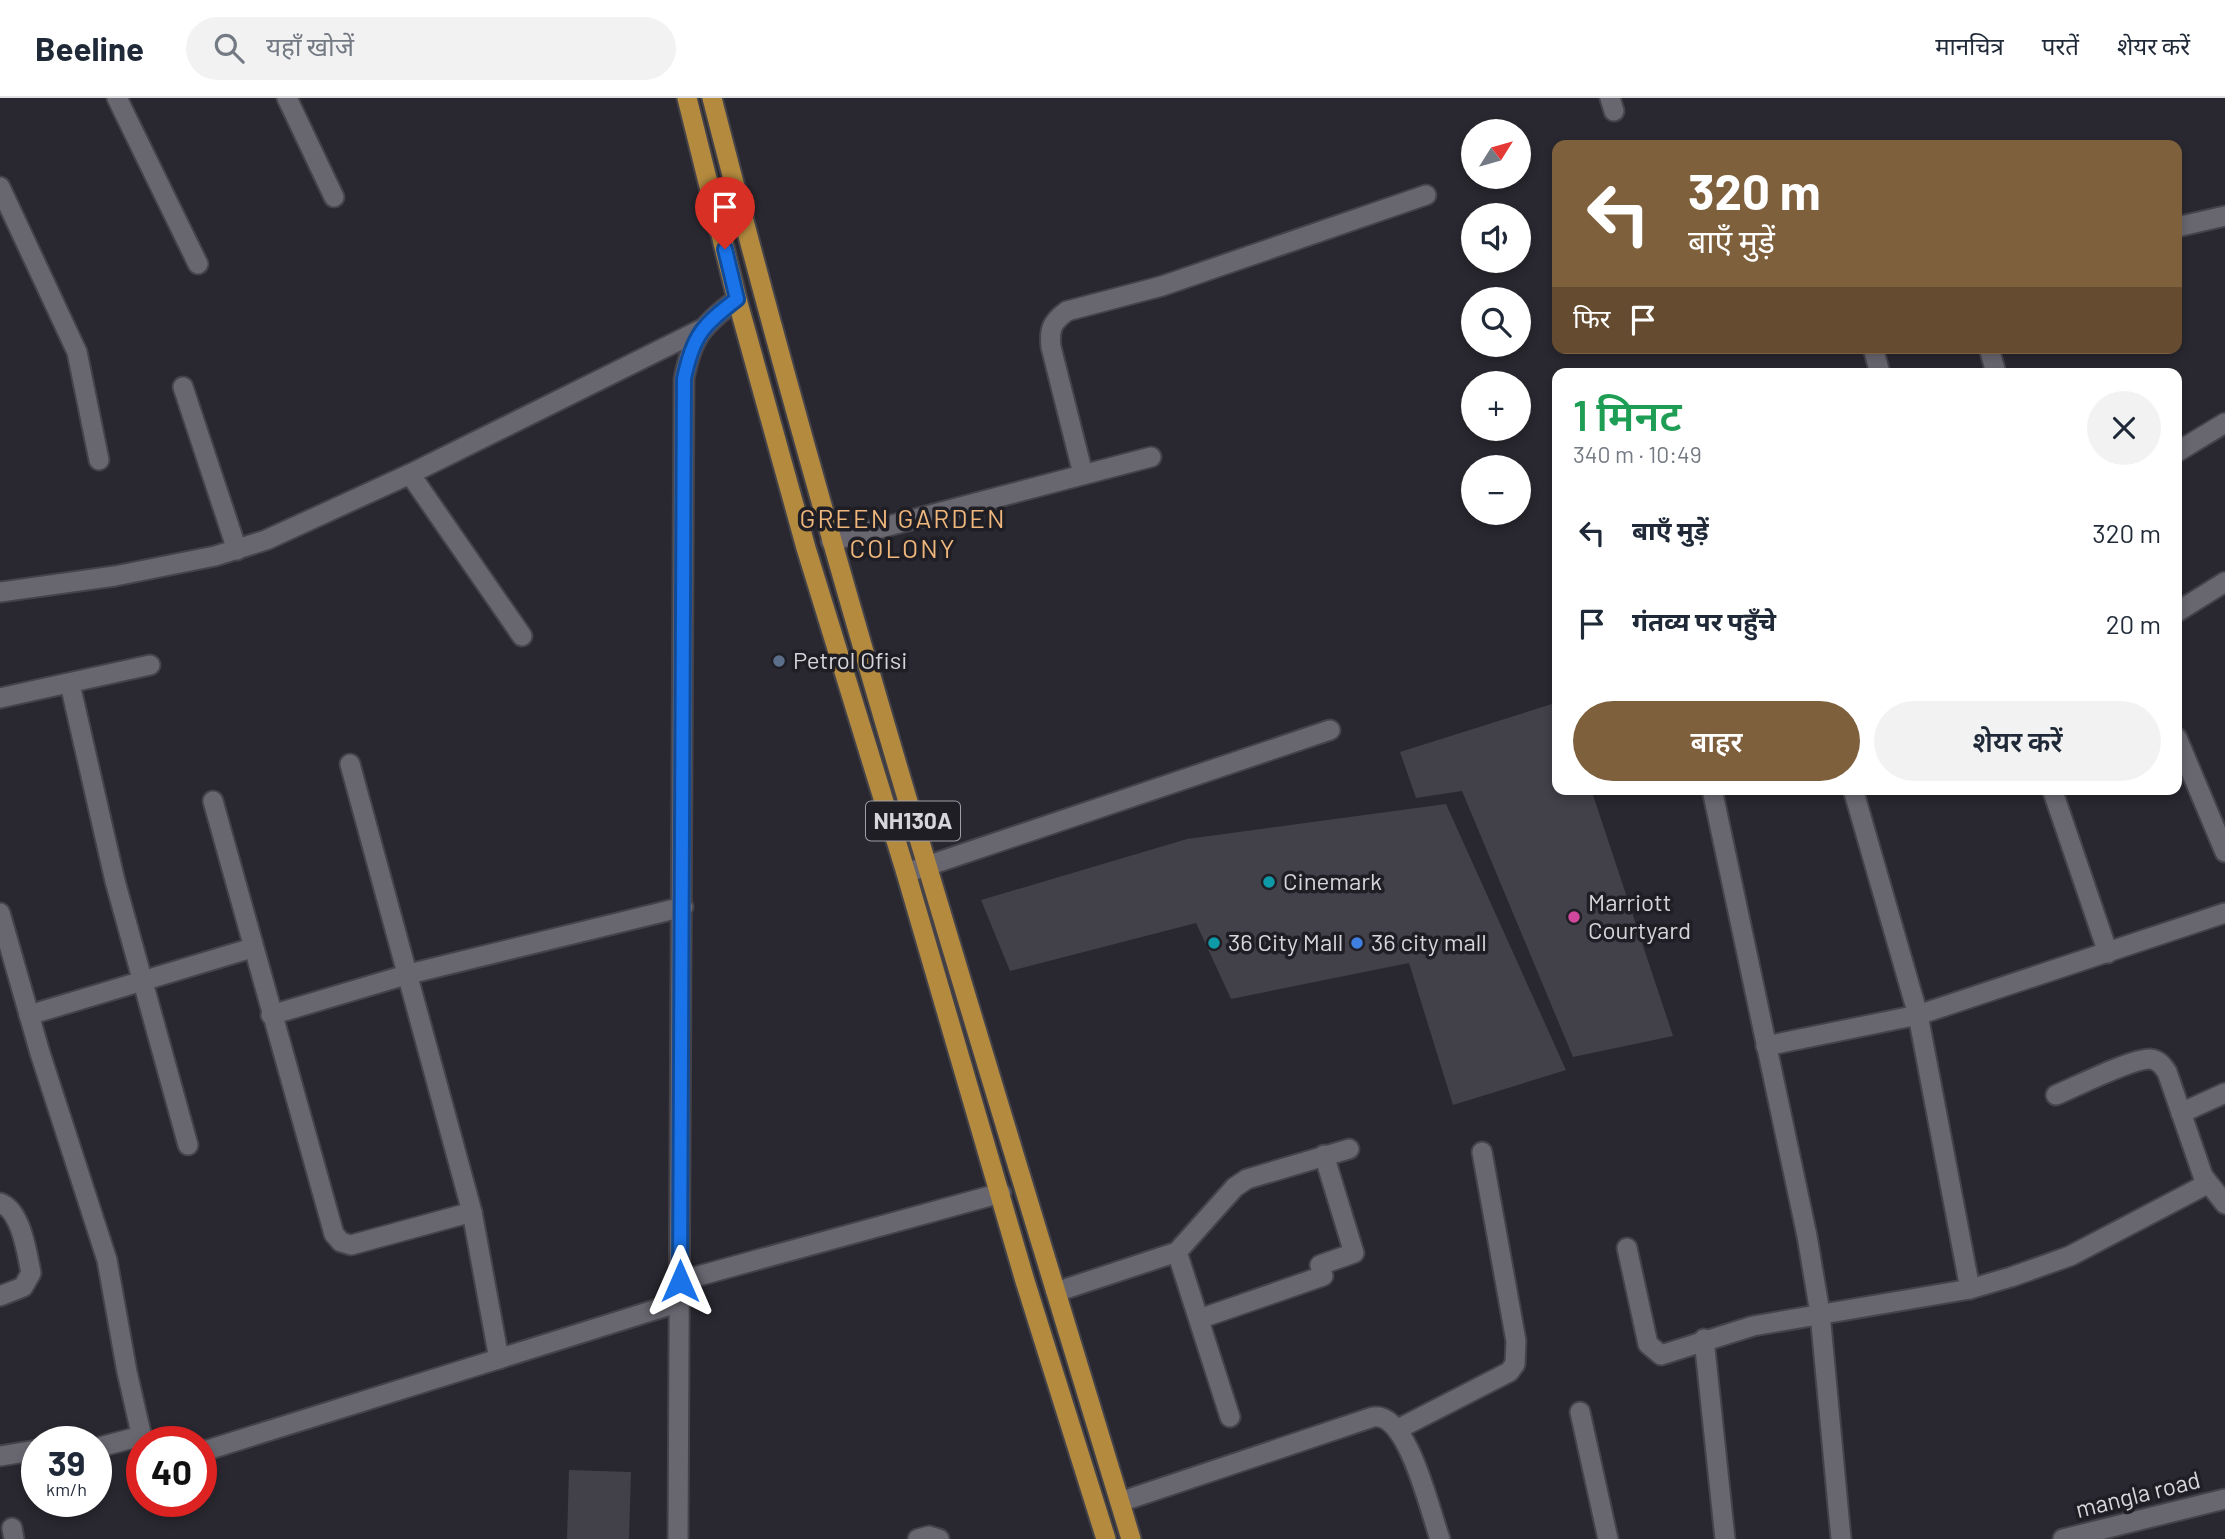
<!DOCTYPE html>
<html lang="hi">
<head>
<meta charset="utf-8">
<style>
	body { margin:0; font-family:Barlow,"Noto Sans Devanagari",sans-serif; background:#f2f2f3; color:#1f2937; height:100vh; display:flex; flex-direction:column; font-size:26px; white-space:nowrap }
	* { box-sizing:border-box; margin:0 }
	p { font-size:23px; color:#747a83 }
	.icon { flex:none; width:38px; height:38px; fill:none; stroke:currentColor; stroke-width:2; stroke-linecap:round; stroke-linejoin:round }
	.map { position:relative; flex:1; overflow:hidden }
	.details { position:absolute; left:1552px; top:270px; width:630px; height:427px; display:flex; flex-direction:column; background:#fff; border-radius:14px; box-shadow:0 4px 10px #0003 }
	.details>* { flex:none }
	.hud { position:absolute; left:1552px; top:42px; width:630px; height:214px; border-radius:14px; box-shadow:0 4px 10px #0003; background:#7f603d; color:#fff; overflow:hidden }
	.needle { width:46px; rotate:53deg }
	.buttons { position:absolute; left:1461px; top:21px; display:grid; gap:14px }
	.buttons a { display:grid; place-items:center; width:70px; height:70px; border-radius:50%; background:#fff; box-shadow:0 4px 10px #0003; font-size:35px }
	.speed { position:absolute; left:21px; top:1328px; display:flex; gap:14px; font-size:35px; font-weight:700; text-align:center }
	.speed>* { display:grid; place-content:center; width:91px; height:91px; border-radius:50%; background:#fff; box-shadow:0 4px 10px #0003; line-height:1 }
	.speed small { font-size:18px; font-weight:400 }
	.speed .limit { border:10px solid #d22; background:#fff; color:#111 }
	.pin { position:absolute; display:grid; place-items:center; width:60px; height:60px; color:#fff; margin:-72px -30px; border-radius:50% 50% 50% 0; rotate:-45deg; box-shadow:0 0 7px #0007 }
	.pin .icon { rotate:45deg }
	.me { position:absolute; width:77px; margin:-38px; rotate:0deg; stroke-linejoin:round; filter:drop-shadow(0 0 5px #0008) }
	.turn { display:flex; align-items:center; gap:24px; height:147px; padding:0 21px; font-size:32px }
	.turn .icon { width:91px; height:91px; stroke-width:2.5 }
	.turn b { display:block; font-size:49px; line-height:60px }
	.then { display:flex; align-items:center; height:66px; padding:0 21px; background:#0003; gap:14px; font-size:26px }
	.round { display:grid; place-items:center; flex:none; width:74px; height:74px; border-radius:37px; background:#f2f2f3 }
	.summary { display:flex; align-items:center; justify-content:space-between; height:119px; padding:0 21px }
	h1 { font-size:42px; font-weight:600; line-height:52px; color:#1e9e55 }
	.action { display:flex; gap:14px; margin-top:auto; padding:14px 21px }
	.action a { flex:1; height:80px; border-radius:42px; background:#7f603d; color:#fff; font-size:28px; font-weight:600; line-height:80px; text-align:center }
	.action a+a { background:#f2f2f3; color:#1f2937 }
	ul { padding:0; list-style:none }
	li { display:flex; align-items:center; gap:21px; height:91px; padding:0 21px }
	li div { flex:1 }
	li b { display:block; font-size:26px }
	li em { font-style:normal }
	header { display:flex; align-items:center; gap:42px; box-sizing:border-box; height:98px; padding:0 35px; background:#fff; border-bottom:2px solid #e0e1e3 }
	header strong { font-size:33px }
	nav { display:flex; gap:38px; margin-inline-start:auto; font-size:24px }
	.search { width:490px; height:63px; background:#f2f2f3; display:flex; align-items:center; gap:18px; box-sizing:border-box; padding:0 24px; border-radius:38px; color:#747a83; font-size:26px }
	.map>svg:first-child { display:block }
</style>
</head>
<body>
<header>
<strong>Beeline</strong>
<div class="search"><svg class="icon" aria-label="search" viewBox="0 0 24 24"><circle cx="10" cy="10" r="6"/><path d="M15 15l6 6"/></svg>यहाँ खोजें</div>
<nav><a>मानचित्र</a><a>परतें</a><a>शेयर करें</a></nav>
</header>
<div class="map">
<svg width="2225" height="1441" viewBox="0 0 2225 1441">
	<rect width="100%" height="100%" fill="#29272f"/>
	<g fill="#424048">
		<polygon points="1558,604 1558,691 1591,691 1673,938 1573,959 1462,693 1416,700 1400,654"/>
		<polygon points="1446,706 1566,972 1453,1007 1409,865 1231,901 1196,825 1010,873 981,802 1187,741"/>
		<polygon points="569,1372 631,1374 629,1441 567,1441"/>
	</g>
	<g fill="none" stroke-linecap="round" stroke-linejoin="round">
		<g stroke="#45434a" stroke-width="23">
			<g id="minor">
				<polyline points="117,0 198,166"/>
				<polyline points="287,0 334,99"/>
				<polyline points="1610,0 1614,13"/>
				<polyline points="0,89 77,254 99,362"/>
				<polyline points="2177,129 2225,118"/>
				<polyline points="1873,250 1880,275"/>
				<polyline points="1989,250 1996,275"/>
				<polyline points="183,289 237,452"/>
				<polyline points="2177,354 2225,325"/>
				<polyline points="410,376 522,538"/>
				<path d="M1083,376L1051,249C1049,231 1052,224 1067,213L1162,188L1426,97"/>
				<polyline points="831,443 1151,359"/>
				<polyline points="0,494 115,478 215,458 266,442 410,376 700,232"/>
				<polyline points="2177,514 2225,484"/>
				<polyline points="70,586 115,783 188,1047"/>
				<polyline points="0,600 150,567"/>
				<polyline points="2177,640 2225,754"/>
				<polyline points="350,666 472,1114 499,1261"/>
				<polyline points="1712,691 1807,1138 1820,1215 1841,1441"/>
				<polyline points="1853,691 1918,917 1970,1191"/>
				<polyline points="2052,691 2108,855"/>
				<polyline points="213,703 334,1136 341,1144 351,1147 472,1114"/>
				<polyline points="906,775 1330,632"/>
				<polyline points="0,815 40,955 107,1162 127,1274 143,1344"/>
				<polyline points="29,917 252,850"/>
				<polyline points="271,917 409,876 683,809"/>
				<polyline points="1766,948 1918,917 2225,815"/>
				<path d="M2056,997C2075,989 2133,960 2150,961C2159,962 2163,968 2167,974L2203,1078L2225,1106"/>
				<polyline points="2181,1015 2225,995"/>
				<path d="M0,1105C21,1112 27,1155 31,1175L23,1189L0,1198"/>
				<polyline points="1627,1150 1648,1246 1661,1257 1753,1228 1970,1191 2011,1179 2070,1158 2207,1086"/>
				<polyline points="1177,1154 1230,1319"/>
				<polyline points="680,1183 1001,1095"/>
				<polyline points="1056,1194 1177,1154 1235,1089 1247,1081 1349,1051"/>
				<polyline points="1199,1221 1323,1178 1320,1167 1354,1155 1324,1057"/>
				<polyline points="1704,1241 1725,1441"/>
				<polyline points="1580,1314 1608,1441"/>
				<polyline points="1398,1331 1509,1274 1515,1266 1516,1243 1482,1054"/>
				<polyline points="96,1350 141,1338"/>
				<polyline points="201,1354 680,1204"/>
				<polyline points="0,1358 37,1352"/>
				<path d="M1120,1404L1373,1319C1408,1313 1430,1414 1440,1441"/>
				<polyline points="12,1430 14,1441"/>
				<polyline points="918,1441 929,1438 939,1441"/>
				<polyline points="2063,1441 2225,1401"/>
			</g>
		</g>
		<g stroke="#45434a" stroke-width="23">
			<path id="tertiary" d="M678,1441L684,281C692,238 703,227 737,201"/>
		</g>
		<g stroke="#45434a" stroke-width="23">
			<g id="trunk">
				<polyline points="687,0 737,201 806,450 906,775 1025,1183 1106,1441"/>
				<path d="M712,0C836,485 986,962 1131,1441"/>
			</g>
		</g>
		<use href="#minor" stroke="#68666f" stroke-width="19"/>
		<use href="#tertiary" stroke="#68666f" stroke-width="19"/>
		<use href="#trunk" stroke="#b48a3e" stroke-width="19"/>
	</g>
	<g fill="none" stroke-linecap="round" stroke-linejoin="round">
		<g stroke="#114b97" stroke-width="18">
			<path id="route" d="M680,1183L684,281C693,237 703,227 737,201L725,151"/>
		</g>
		<use href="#route" stroke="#1a73e8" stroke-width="12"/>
	</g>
	<circle fill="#5c6f8a" stroke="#1f1e25" stroke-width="2.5" cx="779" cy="563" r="7"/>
	<g fill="#0f9aa8" stroke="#1f1e25" stroke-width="2.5">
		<circle cx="1269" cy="784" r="7"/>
		<circle cx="1214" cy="845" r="7"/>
	</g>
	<circle fill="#d1479c" stroke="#1f1e25" stroke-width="2.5" cx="1574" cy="819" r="7"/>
	<circle fill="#3f7fe0" stroke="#1f1e25" stroke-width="2.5" cx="1357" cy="845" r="7"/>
	<g text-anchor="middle" stroke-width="7" stroke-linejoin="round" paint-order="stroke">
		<rect fill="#1f1e25" stroke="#9f9ea4" stroke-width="2" x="866" y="703.5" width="94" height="39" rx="5"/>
		<g font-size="23" font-weight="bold" fill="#d6d5da">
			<text x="913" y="731">NH130A</text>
		</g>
		<g font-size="24" fill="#d6d5da" stroke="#1f1e25" text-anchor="start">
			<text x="793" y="571">Petrol Ofisi</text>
			<text x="1283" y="792">Cinemark</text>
			<text x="1588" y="813">Marriott<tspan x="1588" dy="28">Courtyard</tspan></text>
			<text x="1228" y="853">36 City Mall</text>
			<text x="1371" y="853">36 city mall</text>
		</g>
		<g font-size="24" fill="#d6d5da" stroke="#1f1e25">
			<text transform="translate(2138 1397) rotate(-14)" y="8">mangla road</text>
		</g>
		<g font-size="26" letter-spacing="2" fill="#f0b77c" stroke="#1f1e25">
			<text x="903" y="430">GREEN GARDEN<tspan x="903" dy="30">COLONY</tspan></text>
		</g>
	</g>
</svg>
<div class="buttons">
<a><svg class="needle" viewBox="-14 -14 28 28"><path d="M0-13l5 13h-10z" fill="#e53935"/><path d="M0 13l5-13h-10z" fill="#747a83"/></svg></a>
<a><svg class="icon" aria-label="sound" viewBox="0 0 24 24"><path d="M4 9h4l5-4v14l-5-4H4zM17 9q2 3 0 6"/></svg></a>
<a><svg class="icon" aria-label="search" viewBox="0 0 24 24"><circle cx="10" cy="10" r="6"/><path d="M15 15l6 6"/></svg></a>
<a>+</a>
<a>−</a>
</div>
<div class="speed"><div>39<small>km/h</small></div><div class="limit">40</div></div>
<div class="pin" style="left:725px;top:151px;background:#d93025"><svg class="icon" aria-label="arrive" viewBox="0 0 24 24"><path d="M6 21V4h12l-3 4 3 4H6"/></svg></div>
<svg class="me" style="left:680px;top:1183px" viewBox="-20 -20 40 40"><path d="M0-17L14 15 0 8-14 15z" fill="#1a73e8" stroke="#fff" stroke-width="4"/></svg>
<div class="hud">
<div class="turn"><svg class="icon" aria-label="left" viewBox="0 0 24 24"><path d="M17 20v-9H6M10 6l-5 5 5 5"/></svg><div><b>320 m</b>बाएँ मुड़ें</div></div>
<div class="then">फिर<svg class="icon" aria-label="arrive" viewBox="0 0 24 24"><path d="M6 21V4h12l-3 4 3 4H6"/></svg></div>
</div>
<section class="details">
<div class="summary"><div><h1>1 मिनट</h1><p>340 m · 10:49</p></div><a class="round"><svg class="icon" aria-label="close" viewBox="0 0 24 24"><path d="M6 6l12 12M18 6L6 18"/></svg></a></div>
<ul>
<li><svg class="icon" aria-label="left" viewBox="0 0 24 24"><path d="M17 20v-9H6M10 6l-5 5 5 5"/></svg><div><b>बाएँ मुड़ें</b></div><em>320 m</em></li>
<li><svg class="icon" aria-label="arrive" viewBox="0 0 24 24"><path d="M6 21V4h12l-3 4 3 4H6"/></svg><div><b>गंतव्य पर पहुँचे</b></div><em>20 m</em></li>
</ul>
<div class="action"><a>बाहर</a><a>शेयर करें</a></div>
</section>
</div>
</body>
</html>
